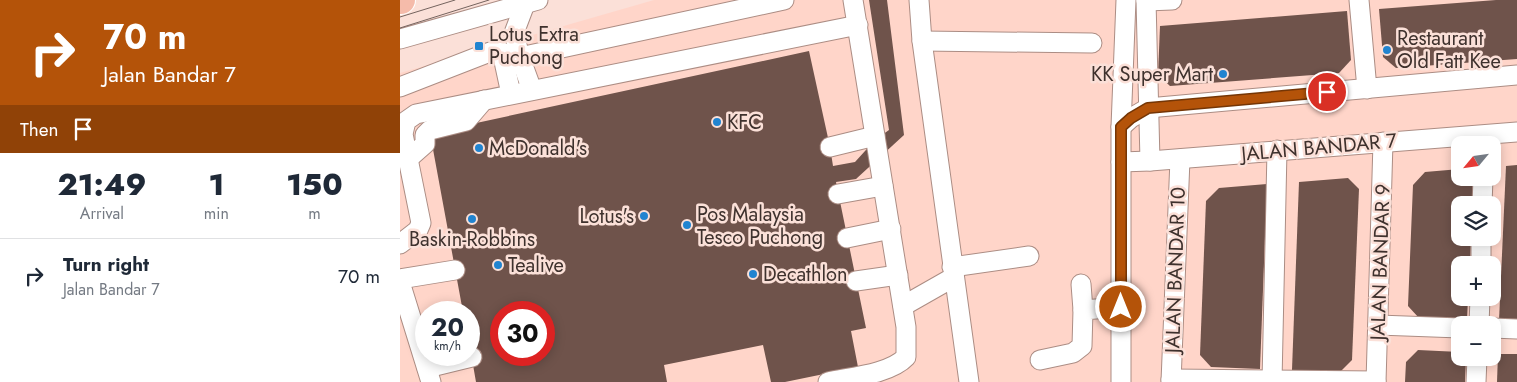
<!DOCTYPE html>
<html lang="en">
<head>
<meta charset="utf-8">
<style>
	body { margin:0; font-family:Jost,sans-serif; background:#f2f2f3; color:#1f2937; height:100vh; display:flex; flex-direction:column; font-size:19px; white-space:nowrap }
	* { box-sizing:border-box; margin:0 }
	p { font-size:16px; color:#747a83 }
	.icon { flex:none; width:28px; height:28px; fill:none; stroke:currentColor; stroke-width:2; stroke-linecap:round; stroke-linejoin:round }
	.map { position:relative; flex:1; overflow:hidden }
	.panel { display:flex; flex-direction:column; background:#fff; width:400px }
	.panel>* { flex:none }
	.banner { background:#b45309; color:#fff; overflow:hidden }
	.needle { width:32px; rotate:241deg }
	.buttons { position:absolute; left:1051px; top:136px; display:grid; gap:10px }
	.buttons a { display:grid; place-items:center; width:50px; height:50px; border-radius:10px; background:#fff; box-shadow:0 2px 12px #0003; font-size:25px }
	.speed { position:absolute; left:15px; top:301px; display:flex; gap:10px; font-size:25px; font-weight:700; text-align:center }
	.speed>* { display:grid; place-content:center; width:65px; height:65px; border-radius:50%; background:#fff; box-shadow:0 2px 12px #0003; line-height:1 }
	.speed small { font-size:12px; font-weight:400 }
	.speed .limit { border:8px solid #d22; background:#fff; color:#111 }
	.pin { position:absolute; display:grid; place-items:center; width:42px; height:42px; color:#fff; margin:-21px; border:2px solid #fff; border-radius:50%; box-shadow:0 1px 5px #0007 }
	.me { position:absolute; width:55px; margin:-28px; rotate:0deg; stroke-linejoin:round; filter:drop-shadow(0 0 4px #0008) }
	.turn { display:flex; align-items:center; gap:18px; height:105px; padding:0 20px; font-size:22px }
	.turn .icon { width:65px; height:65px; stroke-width:2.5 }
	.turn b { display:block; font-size:35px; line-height:42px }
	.then { display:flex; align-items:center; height:48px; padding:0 20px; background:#0003; gap:10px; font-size:19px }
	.eta { display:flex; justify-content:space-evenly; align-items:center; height:85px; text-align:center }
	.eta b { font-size:30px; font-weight:800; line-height:35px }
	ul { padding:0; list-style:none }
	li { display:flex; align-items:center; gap:15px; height:75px; padding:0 20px; border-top:1px solid #e0e1e3 }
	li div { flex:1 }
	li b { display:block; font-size:19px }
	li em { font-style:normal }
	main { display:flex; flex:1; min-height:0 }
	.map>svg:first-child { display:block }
</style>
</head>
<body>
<main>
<section class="panel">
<div class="banner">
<div class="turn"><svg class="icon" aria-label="right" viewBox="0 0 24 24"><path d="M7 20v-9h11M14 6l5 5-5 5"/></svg><div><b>70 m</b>Jalan Bandar 7</div></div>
<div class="then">Then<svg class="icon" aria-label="arrive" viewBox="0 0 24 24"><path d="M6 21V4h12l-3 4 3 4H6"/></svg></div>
</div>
<div class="eta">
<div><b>21:49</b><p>Arrival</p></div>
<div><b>1</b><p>min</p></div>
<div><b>150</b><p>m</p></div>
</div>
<ul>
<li><svg class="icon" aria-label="right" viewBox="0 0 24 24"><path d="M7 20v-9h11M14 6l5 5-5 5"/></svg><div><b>Turn right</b><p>Jalan Bandar 7</p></div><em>70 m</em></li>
</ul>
</section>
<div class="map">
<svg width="1117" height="382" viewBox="0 0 1117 382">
	<rect width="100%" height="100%" fill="#fbe0d8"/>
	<path fill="#ffd5c9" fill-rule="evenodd" d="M254,0H1117V382H0V73ZM1060,145H1092V178H1060ZM1060,205H1092V238H1060ZM1060,265H1092V298H1060ZM26,312H69V355H26ZM101,312H144V355H101ZM1060,325H1092V358H1060Z"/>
	<g fill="#6f534b" fill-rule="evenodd">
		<path d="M469,0H487L504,135L456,179L436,182L466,328L451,331L458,367L385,382H371L363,345L264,365L267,382H76L69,342V312H63L30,133L409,51L430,147L433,166L455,162L475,140L489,130ZM101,312H144V355H101Z"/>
		<polygon points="1096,0 1117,0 1117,59 996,68 983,57 979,9"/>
		<polygon points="947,11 951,60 939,73 770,86 758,75 760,26"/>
		<polygon points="1117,165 1117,322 1099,321 1106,166"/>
		<polygon points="1060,169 1060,178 1073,178 1072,205 1060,205 1060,238 1071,238 1070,265 1060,265 1060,298 1068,298 1067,320 1019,318 1008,306 1013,185 1025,172"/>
		<polygon points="948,178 959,189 952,360 940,372 892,370 899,182"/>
		<polygon points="867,184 860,369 811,367 800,355 806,201 819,188"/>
		<polygon points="1018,350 1060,352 1060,358 1066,358 1065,382 1005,382 1006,362"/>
		<polygon points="1098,354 1117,354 1117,382 1097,382"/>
	</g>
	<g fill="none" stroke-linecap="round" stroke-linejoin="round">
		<g stroke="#ac8d84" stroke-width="21">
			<g id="minor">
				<polyline points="519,0 522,41 569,382"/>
				<polyline points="746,0 750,161"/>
				<polyline points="959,0 967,89"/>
				<polyline points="746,1 772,0"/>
				<polyline points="125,4 114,33 120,57 132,90"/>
				<polyline points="0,39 138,0"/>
				<polyline points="522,41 692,43"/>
				<polyline points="120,57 384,0"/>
				<polyline points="0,87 90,52 102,52 111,94"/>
				<polyline points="721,127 731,118 748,108 1117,75"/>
				<polyline points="430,147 475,136"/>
				<polyline points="8,159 25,144 25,135 30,130 66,121 84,100"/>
				<polyline points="721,162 750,161 1117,132"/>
				<polyline points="438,194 483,186"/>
				<polyline points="1082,205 1083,178"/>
				<polyline points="447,238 491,229"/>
				<polyline points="0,244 18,230 21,223 3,134 6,121 16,114 458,25"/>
				<polyline points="1081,265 1081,238"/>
				<polyline points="552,267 629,256"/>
				<polyline points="0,279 55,270"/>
				<polyline points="456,281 498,275"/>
				<polyline points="0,282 31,382"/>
				<polyline points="681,284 683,310"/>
				<polyline points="503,306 554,277"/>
				<polyline points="978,325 1060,328"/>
				<polyline points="1079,325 1080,298"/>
				<polyline points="1092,328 1117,329"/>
				<polyline points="640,360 673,353 682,346 683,310 721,307"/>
				<polyline points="27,368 72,357"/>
				<polyline points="771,379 976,381"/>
				<path d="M428,382C451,377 490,374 506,357V327L453,0"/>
				<polyline points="721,382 721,127 726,0"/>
				<polyline points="771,382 780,159"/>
				<polyline points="872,382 877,150"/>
				<polyline points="976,382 983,142"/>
				<polyline points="1076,382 1077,358"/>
			</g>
		</g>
		<g stroke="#fff" stroke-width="30">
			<polyline id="highway" points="0,0 1,0"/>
		</g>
		<use href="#minor" stroke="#fff" stroke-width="19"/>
		<use href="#highway" stroke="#f5bbaa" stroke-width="28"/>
		<g stroke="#74635e" stroke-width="1">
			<polyline points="0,17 55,0"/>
			<polyline points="0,28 89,0"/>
		</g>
	</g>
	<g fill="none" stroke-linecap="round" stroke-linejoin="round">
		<g stroke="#753606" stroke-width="12">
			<polyline id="route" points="721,307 721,127 731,118 748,108 927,92"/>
		</g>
		<use href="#route" stroke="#b45309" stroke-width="9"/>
	</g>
	<g fill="#2184d0" stroke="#fbe0d8" stroke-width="2">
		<rect x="74" y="41" width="10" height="10" rx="2.5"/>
		<circle cx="987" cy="50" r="5"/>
		<circle cx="823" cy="74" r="5"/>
		<circle cx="317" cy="122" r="5"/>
		<circle cx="79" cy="148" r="5"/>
		<circle cx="244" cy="216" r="5"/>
		<circle cx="72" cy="219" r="5"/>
		<circle cx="287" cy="225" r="5"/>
		<circle cx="98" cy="265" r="5"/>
		<circle cx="353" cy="274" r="5"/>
	</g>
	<g text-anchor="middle" stroke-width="5" stroke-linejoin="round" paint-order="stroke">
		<g font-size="20" fill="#3e312d" stroke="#fbe0d8" text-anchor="start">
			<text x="89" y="41">Lotus Extra<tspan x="89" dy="23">Puchong</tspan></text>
			<text x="997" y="45">Restaurant<tspan x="997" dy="23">Old Fatt Kee</tspan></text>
			<text x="813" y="81" text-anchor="end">KK Super Mart</text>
			<text x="327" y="129">KFC</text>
			<text x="89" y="155">McDonald's</text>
			<text x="297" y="221">Pos Malaysia<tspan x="297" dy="23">Tesco Puchong</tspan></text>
			<text x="234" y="223" text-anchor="end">Lotus's</text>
			<text x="72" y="246" text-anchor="middle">Baskin-Robbins</text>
			<text x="108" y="272">Tealive</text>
			<text x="363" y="281">Decathlon</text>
		</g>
		<g font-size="20" fill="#3e312d" stroke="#fbe0d8">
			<text transform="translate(919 147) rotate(-5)" y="7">JALAN BANDAR 7</text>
			<text transform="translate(980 262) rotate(-88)" y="7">JALAN BANDAR 9</text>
			<text transform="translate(775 270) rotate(-88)" y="7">JALAN BANDAR 10</text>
		</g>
	</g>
</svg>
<div class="buttons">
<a><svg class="needle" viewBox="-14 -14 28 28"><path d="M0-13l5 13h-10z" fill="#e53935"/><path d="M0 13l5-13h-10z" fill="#747a83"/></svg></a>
<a><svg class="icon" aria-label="layers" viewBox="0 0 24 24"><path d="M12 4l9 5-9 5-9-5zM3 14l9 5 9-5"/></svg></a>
<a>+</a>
<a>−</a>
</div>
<div class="speed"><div>20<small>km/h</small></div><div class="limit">30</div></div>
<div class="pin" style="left:927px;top:92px;background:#d93025"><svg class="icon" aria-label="arrive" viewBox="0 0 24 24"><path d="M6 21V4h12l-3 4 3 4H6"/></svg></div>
<svg class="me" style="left:721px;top:307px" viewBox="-20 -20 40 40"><circle r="17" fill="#b45309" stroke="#fff" stroke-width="3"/><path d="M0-11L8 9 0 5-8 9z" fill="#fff"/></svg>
</div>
</main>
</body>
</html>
